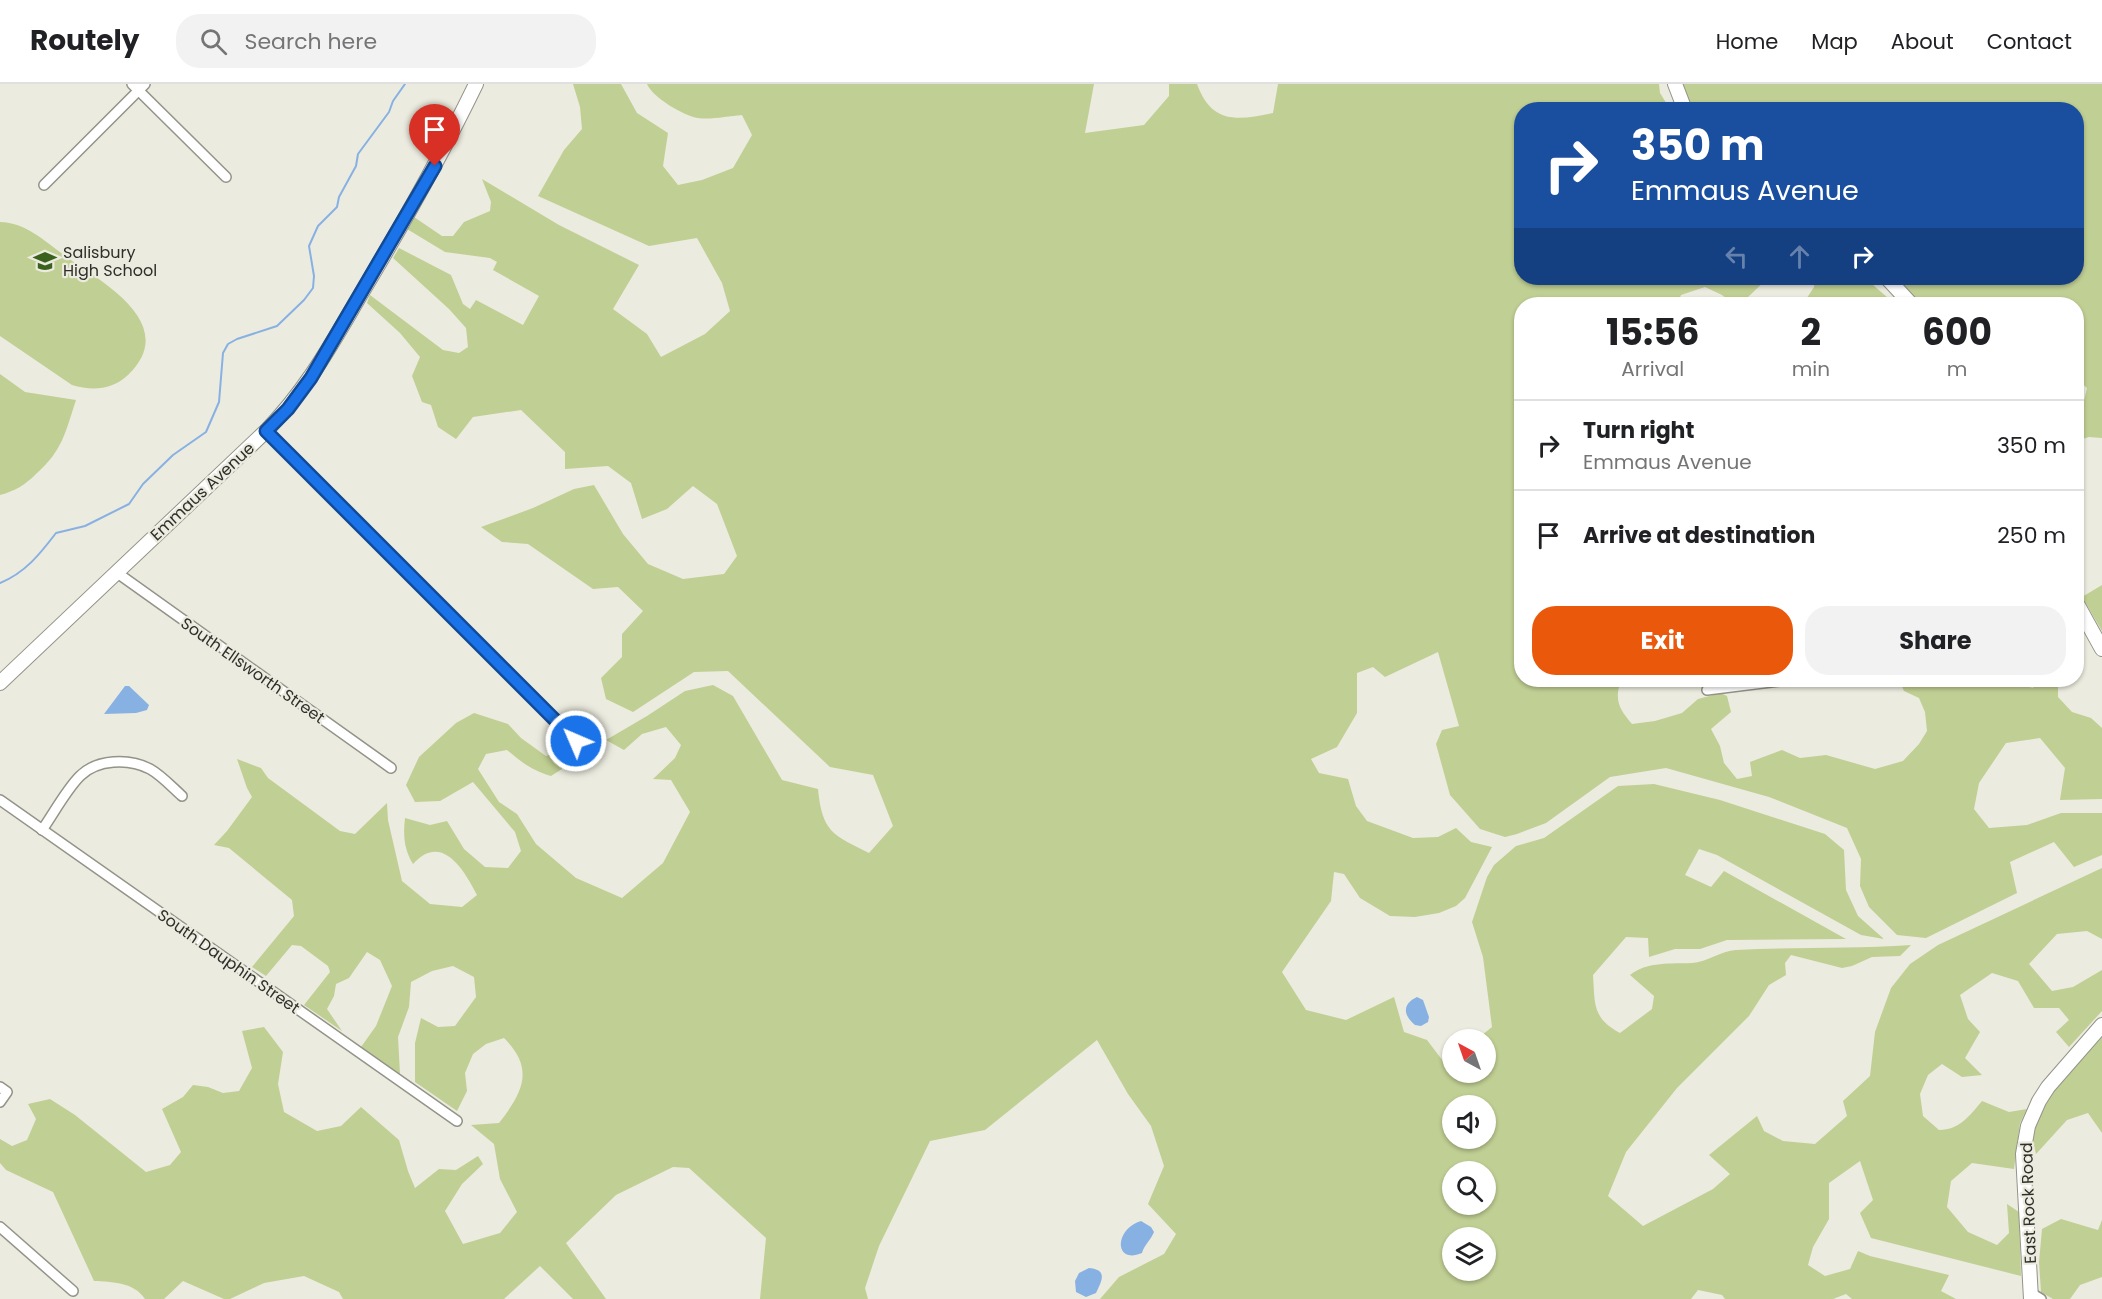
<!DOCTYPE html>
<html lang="en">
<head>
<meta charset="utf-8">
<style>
	body { margin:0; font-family:Poppins,sans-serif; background:#f2f2f2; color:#202124; height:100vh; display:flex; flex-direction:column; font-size:22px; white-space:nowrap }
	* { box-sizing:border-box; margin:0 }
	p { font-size:20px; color:#757577 }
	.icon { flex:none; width:33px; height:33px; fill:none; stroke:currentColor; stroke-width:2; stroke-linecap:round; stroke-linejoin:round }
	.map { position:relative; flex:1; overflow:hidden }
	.panel { position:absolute; left:1514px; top:213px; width:570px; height:390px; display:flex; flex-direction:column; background:#fff; border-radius:24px; box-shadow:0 2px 4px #0004 }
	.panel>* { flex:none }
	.banner { position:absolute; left:1514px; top:18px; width:570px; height:183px; border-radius:24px; box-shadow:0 2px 4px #0004; background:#1a4fa0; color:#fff; overflow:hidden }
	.needle { width:39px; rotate:320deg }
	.buttons { position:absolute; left:1442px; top:945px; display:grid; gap:12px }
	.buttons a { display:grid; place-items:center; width:54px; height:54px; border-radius:50%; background:#fff; box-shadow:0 2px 4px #0004; font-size:30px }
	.pin { position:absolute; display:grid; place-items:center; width:51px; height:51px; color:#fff; margin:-62px -26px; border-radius:50% 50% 50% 0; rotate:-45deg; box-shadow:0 0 6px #0007 }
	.pin .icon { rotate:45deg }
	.me { position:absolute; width:66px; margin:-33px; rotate:315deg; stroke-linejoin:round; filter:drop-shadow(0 0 4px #0008) }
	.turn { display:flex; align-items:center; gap:21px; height:126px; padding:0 18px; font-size:27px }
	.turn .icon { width:78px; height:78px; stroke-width:2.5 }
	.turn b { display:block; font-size:42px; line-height:51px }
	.lanes { display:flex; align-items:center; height:57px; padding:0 18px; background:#0003; justify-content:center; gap:30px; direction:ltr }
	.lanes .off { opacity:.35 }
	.eta { display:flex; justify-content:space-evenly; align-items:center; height:102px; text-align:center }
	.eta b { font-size:36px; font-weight:700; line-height:42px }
	.cta { display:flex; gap:12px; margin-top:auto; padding:12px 18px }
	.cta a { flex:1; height:69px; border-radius:24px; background:#ea580c; color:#fff; font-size:24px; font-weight:700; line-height:69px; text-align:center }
	.cta a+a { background:#f2f2f2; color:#202124 }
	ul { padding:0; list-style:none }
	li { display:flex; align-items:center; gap:18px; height:90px; padding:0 18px; border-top:2px solid #e0e0e0 }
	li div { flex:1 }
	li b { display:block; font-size:22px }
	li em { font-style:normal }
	header { display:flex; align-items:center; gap:36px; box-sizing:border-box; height:84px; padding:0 30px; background:#fff; border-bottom:2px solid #e0e0e0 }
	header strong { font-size:28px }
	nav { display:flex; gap:33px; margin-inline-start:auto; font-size:21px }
	.search { width:420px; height:54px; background:#f2f2f2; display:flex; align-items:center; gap:15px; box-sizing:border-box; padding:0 21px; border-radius:24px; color:#757577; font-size:22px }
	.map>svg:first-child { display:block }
</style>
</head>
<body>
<header>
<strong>Routely</strong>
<div class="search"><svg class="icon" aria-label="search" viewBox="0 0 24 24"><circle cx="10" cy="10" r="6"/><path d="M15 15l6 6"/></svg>Search here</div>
<nav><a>Home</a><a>Map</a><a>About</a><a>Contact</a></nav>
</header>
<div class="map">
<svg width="2102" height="1215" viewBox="0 0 2102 1215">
	<rect width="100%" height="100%" fill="#ecebdf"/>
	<g fill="#c0cf93" fill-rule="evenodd">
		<path d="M573,0H621L637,29L668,49L663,82L678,101L702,96L733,84L752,51L742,31C728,32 711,36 698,34C684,32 652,13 647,0H1094L1085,49L1144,41L1169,12V0H1197C1212,41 1238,36 1273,29L1278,0H1659L1660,9L1670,25L1521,26V194H1768L1748,213L1746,220H1733L1722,211L1705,203L1681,211L1677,220H1521V596H1621C1614,616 1619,625 1632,640L1655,637L1682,629L1698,615L1721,609L1727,612L1731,628L1711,645L1720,662L1724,679L1737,695L1752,692L1750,678L1782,666L1800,674L1826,671L1875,685L1903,677L1919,660L1927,647L1925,628L1919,614L1904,607L1899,596H2019L2021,601L2033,604L2038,596H2047L2058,600V613L2072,628L2091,634L2102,644V715L2060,716L2065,684L2040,654L2006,659L1979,699L1974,725L1989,744L2027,741L2061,729H2102V771L2074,783L2054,758L2010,778L2017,809L1926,854L1897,851L1869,823L1860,802L1861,775L1847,744L1769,713L1666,684L1610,693L1546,739L1517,750L1505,753L1480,745L1450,711L1436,660L1442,646L1459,642L1438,568L1385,593L1373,583L1357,589V629L1337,663L1311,675L1319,689L1348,695L1356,722L1367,737L1413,754L1438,753L1456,744L1471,758L1492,763L1465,814L1456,822L1439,829L1415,833L1390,832L1360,814L1344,790L1334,788L1331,817L1282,888L1306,926L1346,936L1394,913L1404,948L1427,956L1446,981L1452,976V988H1485V956L1477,955L1492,943L1483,873L1472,838L1487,793L1494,781L1516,762L1544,754L1618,702L1654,700L1720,716L1825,750L1844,766L1846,806L1858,832L1884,855L1861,851L1717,771L1699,765L1685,791L1711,803L1724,787L1846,855L1727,856L1700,865H1675L1649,873L1648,854L1626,853L1593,891C1595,920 1592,934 1620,949L1652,925L1654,912L1630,891C1648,877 1671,880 1692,879C1707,878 1721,867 1736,866C1794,863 1852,865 1911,861L1900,872L1872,873L1852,882L1842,884L1791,871L1785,879L1786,891L1769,901L1749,932L1677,1004L1626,1068L1608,1112L1643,1142L1713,1105L1730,1090L1709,1071L1757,1032L1764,1047L1783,1057L1815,1060L1847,1032L1843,1017L1870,992L1875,948L1891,904L1910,880L1938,861L2102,784V855L2087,847L2057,850L2029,880L2052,907L2073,903L2102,886V927L2069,963L2056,948L2069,936L2059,924H2034L2018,897L1992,889L1960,911L1968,935L1980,948L1965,974L1982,991L1962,993L1942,980L1928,991L1920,1010L1923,1032L1939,1046C1960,1046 1970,1031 1982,1017L2009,1028L2027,1025L2020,1039L2014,1085L1972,1079L1951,1097L1947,1123L1968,1148L1997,1161L2009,1149L2007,1120L2019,1128L2021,1192L1871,1154L1860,1129L1873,1116L1860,1077L1829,1099V1135L1813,1163L1808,1181L1825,1192L1850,1185L1858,1167L1870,1172L1949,1191L1941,1207L1956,1215H1852L1846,1210L1833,1215H1725L1722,1211L1698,1206L1691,1215H1100L1119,1193L1164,1170L1176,1150L1148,1120L1164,1082L1151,1042L1128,1010L1097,956L985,1046L930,1057L879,1162L865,1204L868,1215H760L766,1154L689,1084L673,1083L616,1111L566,1159L606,1215H573L540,1182L504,1215H343L339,1208L304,1192L264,1199L230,1215H224L183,1197L164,1215H145C134,1198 112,1198 94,1197L53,1108L6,1086L0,1079V1055L12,1062L27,1056L36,1035L28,1020L50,1015L75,1031L146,1088L170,1081L181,1068L162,1025L183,1013L193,1001L208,1003L223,1009L239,1007L252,984L242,947L264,943L283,968L278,1000L284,1028L317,1047L341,1042L361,1023L399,1056L408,1087L415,1104L439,1085L456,1086L478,1072L483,1080L462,1100L445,1127L463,1160L500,1149L517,1128L500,1095L494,1060L471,1041L499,1039C523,1008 535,985 504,954L486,960L473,970L465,989L467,1007L457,1027L415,998V959L421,934L438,943L455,942L476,913L474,893L453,882L432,887L411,898L409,923L398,953L400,990L361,963L376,942L392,902L380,876L367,868L349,894L336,900L334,912L327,925L342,947L304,921L330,888L328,882L301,862L292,861L266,892L252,883L294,832L292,816L229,764L214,761L227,747L252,713L247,704L237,675L261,684L268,694L340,747L355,750L387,719L388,736L402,797L430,820L462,823L477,811C464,786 442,748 413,780C404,765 403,752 405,734L430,741L447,737L464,765L485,783L508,784L521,767L515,748L473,698L440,717L415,718L406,701L419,673L456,639L474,629L508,640L521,654L546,672L562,667V685L551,692C533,687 521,678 507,666L486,670L478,685L499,718L517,730L536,760L576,794L622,814L663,779L690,728L671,696L653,695L675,674L681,661L666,643L642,650L624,666L606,656L647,632L685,607L713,601L733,612L782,696L818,705C822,748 833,751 869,769L893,742L873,691L830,683L728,587L694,588L633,628L606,615L601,594L622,573V550L643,527L618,503L593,505L528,460L502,458L481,443L533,424L574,405L594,401L623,450L648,480L683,495L724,490L737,472L717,420L693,402L667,425L642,435L631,399L608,382L565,385V368L521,326L473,333L456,355L438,343L431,321L422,318L412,292L420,273L400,249L367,219L370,211L443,266L459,269L468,263L466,244L449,225L393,174L399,164L451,191L463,220L470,225L476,216L523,241L539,212L493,186L497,178L490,174L445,168L407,145L414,133L442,152H453L464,138L490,127L491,118L482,95L559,141L639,181L613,225L647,250L661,273L705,250L730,227L722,199L697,154L649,162L538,112L564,66L582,45L580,23ZM1452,1022H1485V1054H1452ZM1452,1088H1485V1120H1452ZM1452,1154H1485V1186H1452Z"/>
		<polygon points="1680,0 2102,0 2102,354 2089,353 2076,357 2076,328 2082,325 2087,304 2076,294 2076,220 1918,220 1894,194 2076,194 2076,26 1692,25"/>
		<path d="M0,138C26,138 48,160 68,174C104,199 180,241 128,291C112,306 92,307 72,301L0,252Z"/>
		<polygon points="1815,194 1865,194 1895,220 1803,220 1814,203"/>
		<path d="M0,290L25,308L76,316C65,349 63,366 36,390C25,401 15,407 0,411Z"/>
		<polygon points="2102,501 2102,547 2082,513"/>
		<path d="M2102,952V1049L2088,1029L2067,1036L2036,1070C2035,1064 2032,1057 2033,1052C2041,1012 2076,981 2102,952Z"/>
		<polygon points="2061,1135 2098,1146 2102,1136 2102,1193 2080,1201 2070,1215 2053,1215 2041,1208 2039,1178 2042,1145"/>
	</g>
	<g fill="#88b1e3">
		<polygon points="125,602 129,602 149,621 147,626 136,629 104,630"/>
		<path d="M1417,913L1423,916L1429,933L1428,938L1421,942L1415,941C1403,931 1402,920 1417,913Z"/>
		<path d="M1141,1137L1151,1143L1154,1148C1151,1156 1144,1161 1142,1169C1114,1181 1114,1145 1141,1137Z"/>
		<path d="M1089,1184C1108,1186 1102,1196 1096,1209L1086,1213L1076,1208L1075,1197L1079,1189Z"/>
	</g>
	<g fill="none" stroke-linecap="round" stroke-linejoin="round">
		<path stroke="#88b1e3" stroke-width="2" d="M0,499C25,489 40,470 56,449L85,442L129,420L143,400L173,371L206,348L219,318L223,269L228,260L237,255L277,242L304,216L313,204L314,192L309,162L318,142L337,123L339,113L356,82L358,70L389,28L393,17L405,0"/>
		<g stroke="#949388" stroke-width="12">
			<g id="street">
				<polyline points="132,0 226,93"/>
				<polyline points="44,101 145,0"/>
				<polyline points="266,347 576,657"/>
				<polyline points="116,488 391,684"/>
				<polyline points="1707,606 1788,596"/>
				<polyline points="0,716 457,1037"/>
				<path d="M42,746C54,729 66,706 80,692C97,675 129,674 150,685C161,691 172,703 182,712"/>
				<polyline points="0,1003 7,1008 0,1018"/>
				<polyline points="0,1143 73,1207"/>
				<polyline points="2031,1209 2041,1215"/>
			</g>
		</g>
		<g stroke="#949388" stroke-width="16">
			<g id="secondary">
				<polyline points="1675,0 1685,26"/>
				<polyline points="1887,194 1911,220"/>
				<polyline points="2076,518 2102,565"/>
				<path d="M0,599L266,347C309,303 333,257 364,205C404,138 442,70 476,0"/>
				<polyline points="2031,1215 2023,1070 2028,1042 2039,1017 2048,1003 2102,941"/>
			</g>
		</g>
		<use href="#street" stroke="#fff" stroke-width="9"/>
		<use href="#secondary" stroke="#fff" stroke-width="14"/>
	</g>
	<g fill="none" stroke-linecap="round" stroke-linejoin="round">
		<g stroke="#114b97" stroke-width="15">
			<polyline id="route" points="435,82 311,294 288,325 266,347 576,657"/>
		</g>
		<use href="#route" stroke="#1a73e8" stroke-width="10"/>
	</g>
	<defs>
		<g id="school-bare" transform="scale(1.8)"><path d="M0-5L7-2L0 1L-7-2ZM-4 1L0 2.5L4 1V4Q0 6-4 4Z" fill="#3a621d" stroke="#ecebdf" stroke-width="2.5" paint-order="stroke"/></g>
	</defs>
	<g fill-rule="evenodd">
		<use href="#school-bare" x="45" y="177"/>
	</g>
	<g text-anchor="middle" stroke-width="4.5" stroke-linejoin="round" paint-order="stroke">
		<g font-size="16" fill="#2f2e2a" stroke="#ecebdf" text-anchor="start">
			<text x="63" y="174">Salisbury<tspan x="63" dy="18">High School</tspan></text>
		</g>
		<g font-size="16" fill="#2f2e2a" stroke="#ecebdf">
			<text transform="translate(202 407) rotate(-43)" y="6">Emmaus Avenue</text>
			<text transform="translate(253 586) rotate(35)" y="6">South Ellsworth Street</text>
			<text transform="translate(229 877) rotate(35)" y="6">South Dauphin Street</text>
			<text transform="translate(2028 1119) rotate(-92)" y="6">East Rock Road</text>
		</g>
	</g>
</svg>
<div class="buttons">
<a><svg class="needle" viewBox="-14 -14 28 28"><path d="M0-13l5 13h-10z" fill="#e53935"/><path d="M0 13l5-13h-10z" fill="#757577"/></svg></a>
<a><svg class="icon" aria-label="sound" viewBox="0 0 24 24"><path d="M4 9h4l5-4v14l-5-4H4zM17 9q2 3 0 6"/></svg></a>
<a><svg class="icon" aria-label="search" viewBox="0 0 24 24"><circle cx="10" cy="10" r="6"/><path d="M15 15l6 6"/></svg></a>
<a><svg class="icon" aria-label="layers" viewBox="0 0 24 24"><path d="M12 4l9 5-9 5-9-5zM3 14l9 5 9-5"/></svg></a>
</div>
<div class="pin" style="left:435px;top:82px;background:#d93025"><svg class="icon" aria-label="arrive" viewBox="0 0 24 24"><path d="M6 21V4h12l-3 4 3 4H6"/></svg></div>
<svg class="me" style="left:576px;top:657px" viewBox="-20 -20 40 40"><circle r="17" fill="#1a73e8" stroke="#fff" stroke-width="3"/><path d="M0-11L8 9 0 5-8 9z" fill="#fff"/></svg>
<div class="banner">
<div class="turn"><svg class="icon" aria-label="right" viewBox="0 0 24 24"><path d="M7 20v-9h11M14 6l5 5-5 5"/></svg><div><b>350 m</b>Emmaus Avenue</div></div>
<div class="lanes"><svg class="icon off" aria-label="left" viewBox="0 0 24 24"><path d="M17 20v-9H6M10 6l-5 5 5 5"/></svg><svg class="icon off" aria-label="ahead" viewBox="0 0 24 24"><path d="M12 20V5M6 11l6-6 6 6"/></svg><svg class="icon" aria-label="right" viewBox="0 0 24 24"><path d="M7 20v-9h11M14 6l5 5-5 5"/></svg></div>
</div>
<section class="panel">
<div class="eta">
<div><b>15:56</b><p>Arrival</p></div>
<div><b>2</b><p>min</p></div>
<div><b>600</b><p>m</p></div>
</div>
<ul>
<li><svg class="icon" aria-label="right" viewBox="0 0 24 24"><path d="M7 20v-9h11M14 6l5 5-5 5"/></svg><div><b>Turn right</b><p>Emmaus Avenue</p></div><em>350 m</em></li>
<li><svg class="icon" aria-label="arrive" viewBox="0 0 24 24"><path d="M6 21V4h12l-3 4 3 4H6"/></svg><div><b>Arrive at destination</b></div><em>250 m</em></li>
</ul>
<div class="cta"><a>Exit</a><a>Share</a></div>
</section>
</div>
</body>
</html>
